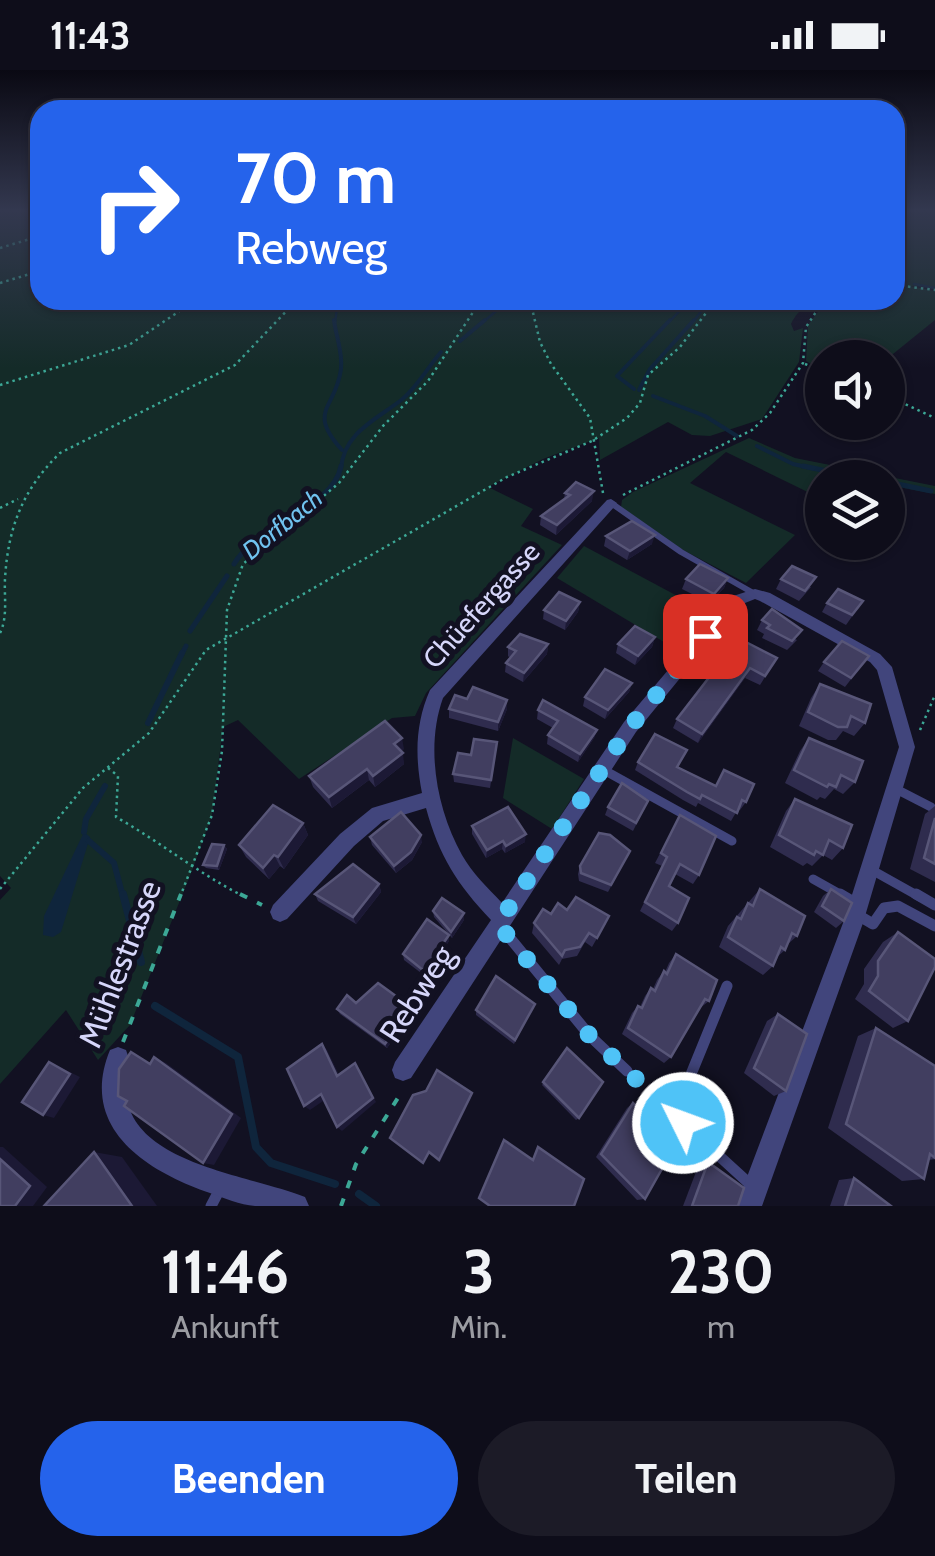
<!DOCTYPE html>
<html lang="de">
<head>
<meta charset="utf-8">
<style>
	body { margin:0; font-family:Cabin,sans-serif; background:#1c1b27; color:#f1f3f6; height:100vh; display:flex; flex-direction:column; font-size:38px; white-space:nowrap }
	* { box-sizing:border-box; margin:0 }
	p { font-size:32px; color:#9b9ca2 }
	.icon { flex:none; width:55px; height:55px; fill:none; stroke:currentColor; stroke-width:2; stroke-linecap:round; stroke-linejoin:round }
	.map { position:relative; height:1136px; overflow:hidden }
	.side { display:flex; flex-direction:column; background:#0e0d1a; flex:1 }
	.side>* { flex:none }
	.top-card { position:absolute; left:30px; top:30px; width:875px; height:210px; border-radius:30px; box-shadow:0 2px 8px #0004,0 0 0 2px #2e2d39; background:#2563eb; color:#fff; overflow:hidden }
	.buttons { position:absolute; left:805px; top:270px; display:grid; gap:20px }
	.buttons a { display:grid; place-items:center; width:100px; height:100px; border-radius:50%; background:#0e0d1a; box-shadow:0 2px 8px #0004,0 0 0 2px #2e2d39; font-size:50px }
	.pin { position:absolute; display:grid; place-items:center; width:85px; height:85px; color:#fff; margin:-42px; border-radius:20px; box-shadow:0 5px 15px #0006 }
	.me { position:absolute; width:110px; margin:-55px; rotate:312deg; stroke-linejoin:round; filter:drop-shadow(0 0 8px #0008) }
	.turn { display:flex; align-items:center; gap:35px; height:210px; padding:0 40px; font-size:45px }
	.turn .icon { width:130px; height:130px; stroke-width:2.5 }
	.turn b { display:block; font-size:70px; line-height:85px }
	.eta { display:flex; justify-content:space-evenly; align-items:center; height:170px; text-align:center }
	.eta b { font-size:60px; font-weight:700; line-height:70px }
	.primary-button { display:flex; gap:20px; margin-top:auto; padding:20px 40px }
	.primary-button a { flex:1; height:115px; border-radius:60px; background:#2563eb; color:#fff; font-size:40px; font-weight:700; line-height:115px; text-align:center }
	.primary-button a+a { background:#1c1b27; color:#f1f3f6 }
	.status { display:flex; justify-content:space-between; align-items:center; height:70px; padding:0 50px; background:#0e0d1a; direction:ltr }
	.status svg { height:28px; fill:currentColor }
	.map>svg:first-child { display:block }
</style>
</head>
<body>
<div class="status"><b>11:43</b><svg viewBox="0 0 49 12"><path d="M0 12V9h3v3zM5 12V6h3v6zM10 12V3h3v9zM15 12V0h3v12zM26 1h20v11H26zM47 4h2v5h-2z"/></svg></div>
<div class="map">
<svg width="935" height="1136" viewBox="0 0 935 1136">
	<rect width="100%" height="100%" fill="#121122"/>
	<g fill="#142b28">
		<path d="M0,139H40V230H821C807,238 800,236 791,254L794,261L803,258L799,292L762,349L710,366L692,365L668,352L600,390L599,368L543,389L488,417L533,439L521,456L562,475L426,623L415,646L392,648L299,709L238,650L223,657L212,745L193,798L130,955L98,990L66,940L0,1014V830L11,818L0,806Z"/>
		<polygon points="895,139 935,139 935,217 910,216 935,221 935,250 888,288 822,288 822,300 806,291 808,255 827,230 895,230"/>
		<polygon points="749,368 795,388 935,416 935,424 888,415 888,408 822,408 822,429 726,382 690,413 795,465 746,513 683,480 621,437 622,430 633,422"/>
		<polygon points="584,476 711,544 679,581 557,508"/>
		<polygon points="513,668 584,709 552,759 503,728"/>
	</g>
	<polygon fill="#0f253c" points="84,762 90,767 61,862 53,867 43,865 44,846"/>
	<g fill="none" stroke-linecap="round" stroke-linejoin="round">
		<g stroke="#0f253c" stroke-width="2.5">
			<polyline points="895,209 901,213"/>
			<polyline points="914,214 935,218"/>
			<polyline points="335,253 338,230"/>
			<polyline points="482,253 509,230"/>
			<polyline points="668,253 690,230"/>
			<polyline points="692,253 707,234 704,230"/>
		</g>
		<g stroke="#0f253c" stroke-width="4">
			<path d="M334,250C336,267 343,282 341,299C336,339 306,340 342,380"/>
			<polyline points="460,271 485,250"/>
			<polyline points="634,319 617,306 670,250"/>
			<polyline points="639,320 650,299 694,250"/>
			<polyline points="653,326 705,346 737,366"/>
			<polyline points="757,376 793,394 815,399"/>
			<path d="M341,399C343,364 375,350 400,331C416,319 428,297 441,282"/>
		</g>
		<g stroke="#0f253c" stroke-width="5">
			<polyline points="803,396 860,408"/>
			<polyline points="888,412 931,421"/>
			<path d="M234,494C257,455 334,438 341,396"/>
			<polyline points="190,561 227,506"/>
			<polyline points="181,586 186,576"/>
		</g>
		<g stroke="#0f253c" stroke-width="6">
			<polyline points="148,653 182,583"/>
			<polyline points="84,762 86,749 105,716"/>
			<polyline points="89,771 114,793 123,827"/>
		</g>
		<g stroke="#0f253c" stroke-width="8">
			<polyline points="123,824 141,892"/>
			<polyline points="155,936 238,987 256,1077 271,1093 335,1114"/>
			<polyline points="359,1124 376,1136"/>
		</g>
		<g stroke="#3ca896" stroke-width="2.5" stroke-dasharray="2.5 4" stroke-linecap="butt">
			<polyline points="0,178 40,166"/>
			<polyline points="0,213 40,201"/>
			<polyline points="895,215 935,220"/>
			<polyline points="530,230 540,272 551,294 590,348 603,423"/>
			<polyline points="805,294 822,301"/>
			<polyline points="0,315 129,275 196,230"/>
			<polyline points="888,326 935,348"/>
			<polyline points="623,425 752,360 770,343 803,293 806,257 824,230"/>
			<polyline points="0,438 18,429"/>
			<path d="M0,563C8,547 4,526 5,509C8,457 23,419 60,383L235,295L297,230"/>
			<polyline points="920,660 935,625"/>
			<path d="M108,698L118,706L116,747C162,773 199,804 245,827"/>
			<polyline points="0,819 83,718 149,663 206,580 507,407 592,371 627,348 640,333 648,305 680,277 716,230"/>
			<polyline points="180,827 212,745 222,681 227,540 243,494 339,413 383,356 428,311 481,230"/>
		</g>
		<g stroke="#3ca896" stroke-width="4" stroke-dasharray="8 11" stroke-linecap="butt">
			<polyline points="240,824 262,835"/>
			<polyline points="123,972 181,824"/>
			<polyline points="635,1009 670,1041"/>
			<polyline points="341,1136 356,1094 403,1020"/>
		</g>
		<polyline stroke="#41457c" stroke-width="6" points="611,433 681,482 755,524"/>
		<g stroke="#41457c" stroke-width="9">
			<polyline points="602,699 732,771"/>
			<polyline points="896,719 931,737"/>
			<polyline points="870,799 920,827"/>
			<polyline points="813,809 845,827"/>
		</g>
		<g stroke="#41457c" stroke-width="11">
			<polyline points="840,824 857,834"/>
			<polyline points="916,824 935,835"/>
			<polyline points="856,844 873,854 884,838 898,836 935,856"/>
			<polyline points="501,857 590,966 627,1001"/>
			<polyline points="727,916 685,1019 683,1053 752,1116"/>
			<polyline points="211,1136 221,1117"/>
		</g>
		<g fill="#41457c" fill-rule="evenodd">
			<path d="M611,429L617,433L615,436L443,628C425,678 437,740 462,785C472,803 488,818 502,833L624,652L730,527L755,519L770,523L880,584L892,597L915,677L863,853L762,1136H736L843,853L899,677L877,600L870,592L760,531L755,529L740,535L636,662L411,1008L403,1011L395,1008L392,1000L395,992L491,850C457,814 439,786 426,738L383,751L354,776L287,849L280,852L273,849L270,842L273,835L340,764L372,738L422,723C415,687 415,654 430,620L607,430Z"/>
			<path d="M118,977L126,980C134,999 122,1019 130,1040C151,1096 256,1107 305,1127L309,1136C291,1136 272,1136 255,1136C240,1135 224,1128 210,1123C146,1101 78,1058 110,980Z"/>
		</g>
	</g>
	<g fill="#2f2c4e">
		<polygon points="565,423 592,431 556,465 540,455 541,446 564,429"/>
		<polygon points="606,466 652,474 627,490 604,476"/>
		<polygon points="728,508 724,518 710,533 682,519 686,509"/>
		<polygon points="781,509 811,517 799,531 776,519"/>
		<polygon points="863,531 846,555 822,542 827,533"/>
		<polygon points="580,532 578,542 565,560 543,549 544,540"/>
		<polygon points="762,550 797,570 787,580 762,568 764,564 757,560"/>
		<polygon points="655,567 652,577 635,595 616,583 618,574"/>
		<polygon points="548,574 547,584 523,612 505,602 506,593 510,588 508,586 508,577"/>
		<polygon points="734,580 777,588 760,615 745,608 698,673 673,658 677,649 717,597 715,595 719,586"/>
		<polygon points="869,586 845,617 818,601 824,592"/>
		<polygon points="632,613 629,622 605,649 583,636 585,627"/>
		<polygon points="820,614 865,653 854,666 843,661 836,670 828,670 799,656 811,628"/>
		<polygon points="467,629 507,630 507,639 498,661 449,648 449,639"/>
		<polygon points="538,640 597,660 594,668 578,692 547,674 548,665 553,658 537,649"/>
		<polygon points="809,668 855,712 843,724 834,719 825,729 820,727 817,730 785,713 800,681"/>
		<polygon points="404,679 401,681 404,694 375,717 369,710 332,738 313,717 309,706"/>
		<polygon points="496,681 490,718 454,712 453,704 471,685"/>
		<polygon points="638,692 678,697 746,732 740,740 738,739 731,751 698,733 696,737 683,730 635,700"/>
		<polygon points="795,729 843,778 832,790 823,785 812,796 807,793 803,796 770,777 786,741"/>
		<polygon points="648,731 633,761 605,745 608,737"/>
		<polygon points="935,736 935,812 910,799 925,744"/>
		<polygon points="680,745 699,805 693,814 675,804 669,816 678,853 672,861 640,841 662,796 655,793"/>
		<polygon points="303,753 308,765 284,799 280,796 269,809 246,787 239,775"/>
		<polygon points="472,756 525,772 505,783 502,779 486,788 472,764"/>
		<polygon points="370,767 422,772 412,790 396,803 372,775"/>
		<polygon points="224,775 227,779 219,800 206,798 203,795"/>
		<polygon points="630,781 608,822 579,811 578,804 580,796"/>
		<polygon points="379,814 381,822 356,854 318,831 315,824"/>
		<polygon points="760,819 797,866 788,874 785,880 777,887 773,896 763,905 719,877 728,856"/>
		<polygon points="831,819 844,851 836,858 814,842 823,826"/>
		<polygon points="567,840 604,856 592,877 585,872 577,886 562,889 559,895 532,863 534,853 551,844"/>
		<polygon points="433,841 464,850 452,868 434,847"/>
		<polygon points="898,862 908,951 893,958 855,929 864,914 864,899 883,872"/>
		<polygon points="449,865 449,871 425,906 404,890 403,884"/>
		<polygon points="676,884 709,931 700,938 671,987 664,993 622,964 632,943 638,936 640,937 645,926 651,918 653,919 657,910 664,901 665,902 669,893"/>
		<polygon points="535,934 514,974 476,945 476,940"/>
		<polygon points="411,937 412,942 387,978 340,944 337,939"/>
		<polygon points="778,944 786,1021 774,1026 744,1003 767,951"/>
		<polygon points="876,958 935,996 935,1089 929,1090 924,1109 902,1111 828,1058 858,966"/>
		<polygon points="567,978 579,1048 576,1050 542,1015"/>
		<polygon points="633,1033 645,1129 637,1130 596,1087 627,1038"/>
		<polygon points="708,1092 738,1136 683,1136 699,1094"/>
		<polygon points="854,1108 891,1136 830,1136 839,1110"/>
	</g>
	<g fill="#1c1935">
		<polygon points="594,421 592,431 556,465 557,455"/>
		<polygon points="655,465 652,474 627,490 630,481"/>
		<polygon points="728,508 724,518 710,533 714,524"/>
		<polygon points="580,532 578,542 565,560 566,551"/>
		<polygon points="655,567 652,577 635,595 638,586"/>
		<polygon points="548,574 547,584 523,612 524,603"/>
		<polygon points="750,598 745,608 698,673 702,664"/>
		<polygon points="632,613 629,622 605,649 608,640"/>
		<polygon points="507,630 507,639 498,661 498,652"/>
		<polygon points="597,660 594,668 578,692 580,684"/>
		<polygon points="402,668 404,679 396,685 394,674"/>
		<polygon points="403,683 404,694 375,717 373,706"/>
		<polygon points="367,699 369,710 332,738 329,727"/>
		<polygon points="303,753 308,765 284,799 278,787"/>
		<polygon points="526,764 525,772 505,783 506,776"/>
		<polygon points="421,765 422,772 412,790 396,803 394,796"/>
		<polygon points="503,771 502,779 486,788 487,780"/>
		<polygon points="224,775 227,779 219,800 217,796"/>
		<polygon points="274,785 280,796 269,809 263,798"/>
		<polygon points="379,814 381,822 356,854 353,847"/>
		<polygon points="464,843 464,850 452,868 451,862"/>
		<polygon points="449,865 449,871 425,906 424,901"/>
		<polygon points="411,937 412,942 387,978 385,974"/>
		<polygon points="322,974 327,980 342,1011 337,1006"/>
		<polygon points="154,987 166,993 241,1048 214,1095 203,1093"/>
		<polygon points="49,992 80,1007 54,1048 43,1045"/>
		<polygon points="355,993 376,1032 342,1061 337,1057"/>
		<polygon points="472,1023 471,1028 440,1092 439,1090"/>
		<polygon points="321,1024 326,1029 310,1040 304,1036"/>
		<polygon points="0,1077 3,1077 47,1117 33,1136 15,1136 0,1089"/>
		<polygon points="94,1082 122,1087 157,1136 132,1136"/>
	</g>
	<g fill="#413e60" stroke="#585678" stroke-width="2.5">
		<polygon points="576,412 594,421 557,455 541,446 570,425 565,423"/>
		<polygon points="632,451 655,465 630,481 606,466"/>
		<polygon points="700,494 728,508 714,524 686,509"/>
		<polygon points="792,496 816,507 805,521 781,509"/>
		<polygon points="838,519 863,531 852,545 827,533"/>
		<polygon points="559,522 580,532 566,551 544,540"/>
		<polygon points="772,539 802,560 792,571 767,558 770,555 762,550"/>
		<polygon points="635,556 655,567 638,586 618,574"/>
		<polygon points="520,564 548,574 524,603 506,593 516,581 508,577"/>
		<polygon points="742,570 777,588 765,606 750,598 702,664 677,649 724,588 719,586 727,576 734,580"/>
		<polygon points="842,571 869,586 851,608 824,592"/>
		<polygon points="605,599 632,613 608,640 585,627"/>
		<polygon points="820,614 871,634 865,653 851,646 847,657 838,657 808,642"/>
		<polygon points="473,617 507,630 498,652 449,639 455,625 467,629"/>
		<polygon points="543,630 597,660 580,684 548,665 558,651 538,640"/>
		<polygon points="385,651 402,668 394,674 403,683 373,706 367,699 329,727 309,706"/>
		<polygon points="655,664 687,680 677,697 716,716 724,700 754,714 746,732 742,730 737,743 702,725 700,729 687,722 638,692"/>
		<polygon points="809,668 863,691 855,712 841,705 836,717 829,714 827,717 794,700"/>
		<polygon points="474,669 497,672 491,710 453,704 458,683 471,685"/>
		<polygon points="622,713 648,731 636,753 608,737"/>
		<polygon points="795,729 852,755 843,778 829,770 823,785 816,781 814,785 779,765"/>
		<polygon points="273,735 303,753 278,787 274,785 263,798 239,775"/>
		<polygon points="508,737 526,764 506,776 503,771 487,780 472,756"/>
		<polygon points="401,742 421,765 411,782 394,796 370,767"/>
		<polygon points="680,745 716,766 699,805 680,794 669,816 689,828 678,853 645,832 667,787 661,783"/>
		<polygon points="935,748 935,794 924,788"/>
		<polygon points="599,763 610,765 630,781 611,815 581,803 580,796"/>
		<polygon points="212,774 224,775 217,796 203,795"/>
		<polygon points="353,794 379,814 353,847 315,824"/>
		<polygon points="760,819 805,846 797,866 792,863 785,880 781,877 773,896 728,867 737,847 741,849 748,833 753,836"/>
		<polygon points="831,819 852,833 844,851 822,836"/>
		<polygon points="576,827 609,846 597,868 589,863 580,877 565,880 562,886 534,853 543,839 551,844 558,833 567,840"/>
		<polygon points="442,828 464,843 451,862 433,841"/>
		<polygon points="427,849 449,865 424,901 403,884"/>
		<polygon points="898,862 935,889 935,897 908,951 869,921 878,906 878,891"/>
		<polygon points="676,884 717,910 709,931 705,929 671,987 628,958 638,936 642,938 651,918 655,921 664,901 667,904"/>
		<polygon points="496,906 535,934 515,970 476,940"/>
		<polygon points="378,913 411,937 385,974 337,939 347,925 356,933"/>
		<polygon points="778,944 807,964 786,1021 754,998"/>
		<polygon points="876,958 935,996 935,1088 930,1084 924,1109 846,1054"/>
		<polygon points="322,974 337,1006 355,993 373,1028 337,1057 321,1024 304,1036 287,999"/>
		<polygon points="567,978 603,1012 579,1048 543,1012"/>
		<polygon points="131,982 150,994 154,987 232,1044 203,1093 124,1036 127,1031 118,1026 119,999"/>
		<polygon points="49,992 70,1004 43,1045 22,1032"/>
		<polygon points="437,1000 472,1023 439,1090 429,1082 423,1093 390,1068 413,1025 426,1021"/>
		<polygon points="633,1033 676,1074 645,1129 601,1084"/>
		<polygon points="504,1070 533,1090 538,1077 584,1109 574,1136 490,1136 479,1128"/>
		<polygon points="94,1082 132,1136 44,1136"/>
		<polygon points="0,1089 30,1116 15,1136 0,1136"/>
		<polygon points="708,1092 744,1118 738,1136 692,1136"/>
		<polygon points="854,1108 891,1136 845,1136"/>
	</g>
	<linearGradient id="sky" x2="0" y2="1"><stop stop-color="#0a0913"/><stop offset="0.47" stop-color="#33384f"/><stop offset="1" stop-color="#33384f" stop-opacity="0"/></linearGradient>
	<rect width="935" height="298" fill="url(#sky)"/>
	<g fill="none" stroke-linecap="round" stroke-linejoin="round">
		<polyline stroke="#4fc3f7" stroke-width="18" stroke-dasharray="0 32.4" points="683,1053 590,966 498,854 630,657 705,566"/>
	</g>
	<g text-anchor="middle" stroke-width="10" stroke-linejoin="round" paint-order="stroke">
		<g font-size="25" font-style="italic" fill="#70c2ef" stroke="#121122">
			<text transform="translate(282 454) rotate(-39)" y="9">Dorfbach</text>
		</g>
		<g font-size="28" fill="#d6d6fa" stroke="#121122">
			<text transform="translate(481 535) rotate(-48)" y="10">Chüefergasse</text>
		</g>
		<g font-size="32" fill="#d6d6fa" stroke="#121122">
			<text transform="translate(120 894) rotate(-69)" y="11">Mühlestrasse</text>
			<text transform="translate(417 924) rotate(-57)" y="11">Rebweg</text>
		</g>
	</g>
</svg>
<div class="buttons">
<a><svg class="icon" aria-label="sound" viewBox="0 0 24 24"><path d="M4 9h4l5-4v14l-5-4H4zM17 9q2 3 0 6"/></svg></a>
<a><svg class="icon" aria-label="layers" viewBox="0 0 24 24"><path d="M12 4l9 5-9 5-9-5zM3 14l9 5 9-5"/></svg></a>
</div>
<div class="pin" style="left:705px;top:566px;background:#d93025"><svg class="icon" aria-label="arrive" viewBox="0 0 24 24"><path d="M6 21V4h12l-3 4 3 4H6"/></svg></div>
<svg class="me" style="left:683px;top:1053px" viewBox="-20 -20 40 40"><circle r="17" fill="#4fc3f7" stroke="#fff" stroke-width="3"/><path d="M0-11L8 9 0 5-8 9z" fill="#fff"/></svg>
<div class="top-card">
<div class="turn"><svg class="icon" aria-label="right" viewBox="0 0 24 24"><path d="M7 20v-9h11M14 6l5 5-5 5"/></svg><div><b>70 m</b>Rebweg</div></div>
</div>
</div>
<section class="side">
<div class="eta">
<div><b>11:46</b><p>Ankunft</p></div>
<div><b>3</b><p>Min.</p></div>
<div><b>230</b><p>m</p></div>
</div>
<div class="primary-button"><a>Beenden</a><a>Teilen</a></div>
</section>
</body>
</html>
